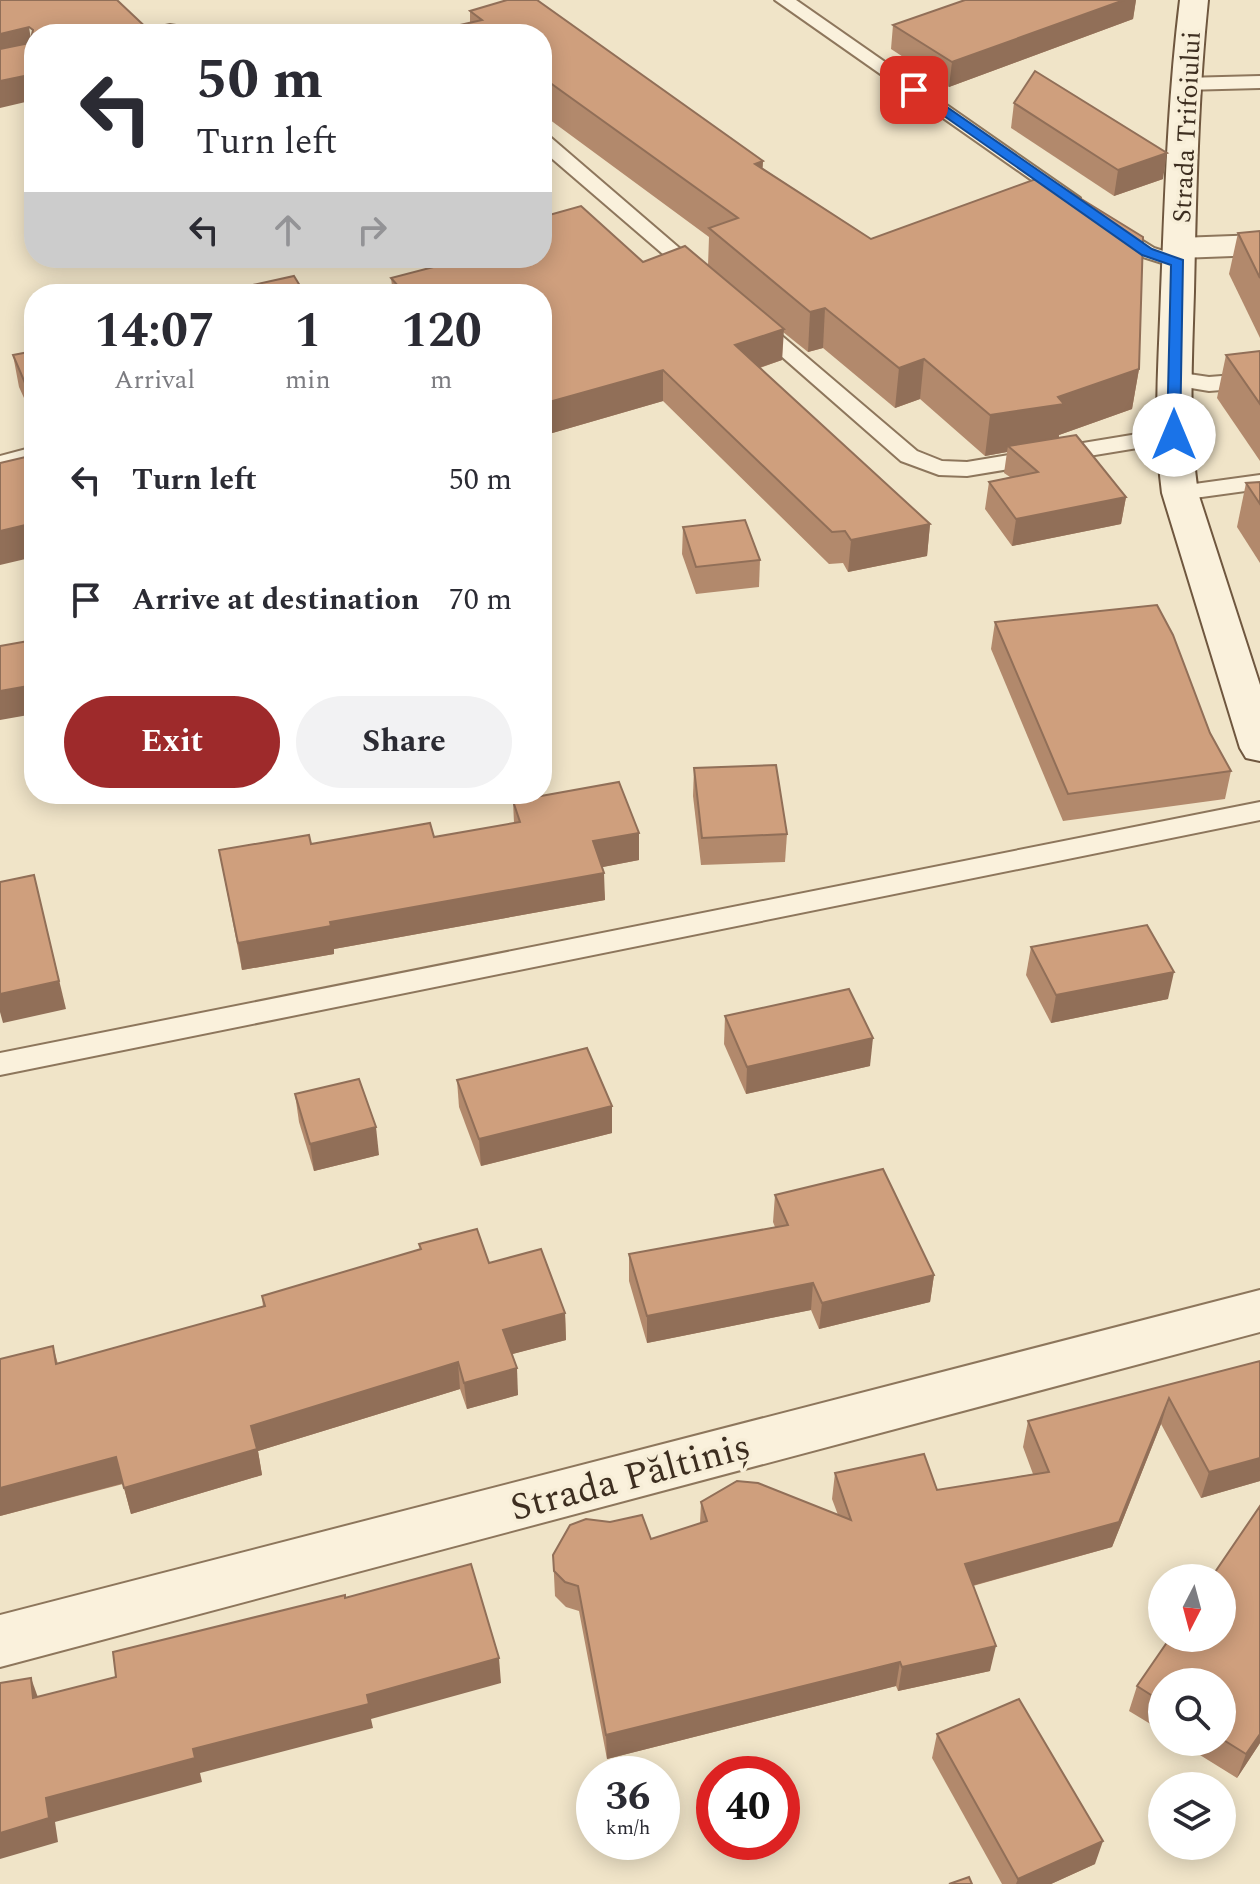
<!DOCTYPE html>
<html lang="en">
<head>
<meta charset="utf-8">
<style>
	body { margin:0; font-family:Spectral,serif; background:#f2f2f3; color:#2b2b33; height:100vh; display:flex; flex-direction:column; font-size:30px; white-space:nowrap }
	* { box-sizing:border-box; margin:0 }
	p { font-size:26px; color:#7c7c81 }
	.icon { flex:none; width:44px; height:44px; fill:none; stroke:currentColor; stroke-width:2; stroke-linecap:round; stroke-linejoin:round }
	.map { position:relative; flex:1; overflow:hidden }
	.drawer { position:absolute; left:24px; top:284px; width:528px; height:520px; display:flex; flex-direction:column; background:#fff; border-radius:32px; box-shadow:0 4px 20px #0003 }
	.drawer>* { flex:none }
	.hud { position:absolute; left:24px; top:24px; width:528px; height:244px; border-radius:32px; box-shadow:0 4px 20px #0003; background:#fff; color:#2b2b33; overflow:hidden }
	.needle { width:52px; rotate:186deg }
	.controls { position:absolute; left:1148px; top:1564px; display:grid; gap:16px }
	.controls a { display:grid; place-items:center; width:88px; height:88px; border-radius:50%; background:#fff; box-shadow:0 4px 20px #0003; font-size:40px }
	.speed { position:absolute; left:576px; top:1756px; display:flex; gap:16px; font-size:40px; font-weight:700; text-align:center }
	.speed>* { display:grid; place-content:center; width:104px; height:104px; border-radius:50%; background:#fff; box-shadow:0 4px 20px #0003; line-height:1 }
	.speed small { font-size:20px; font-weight:400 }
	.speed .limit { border:12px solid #d22; background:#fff; color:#111 }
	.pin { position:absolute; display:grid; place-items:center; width:68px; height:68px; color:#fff; margin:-34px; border-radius:16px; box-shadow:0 4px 12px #0006 }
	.me { position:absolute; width:88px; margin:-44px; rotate:0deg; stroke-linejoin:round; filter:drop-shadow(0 0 6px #0008) }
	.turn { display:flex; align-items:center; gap:28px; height:168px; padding:0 40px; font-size:36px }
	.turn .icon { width:104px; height:104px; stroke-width:2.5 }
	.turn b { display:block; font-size:56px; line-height:68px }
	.lanes { display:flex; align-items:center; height:76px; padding:0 40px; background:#0003; justify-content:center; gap:40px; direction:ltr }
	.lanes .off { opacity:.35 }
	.eta { display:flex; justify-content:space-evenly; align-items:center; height:136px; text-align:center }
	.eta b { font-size:48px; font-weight:700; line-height:56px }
	.primary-button { display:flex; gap:16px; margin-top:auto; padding:16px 40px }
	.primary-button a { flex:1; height:92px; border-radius:48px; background:#9e2a2b; color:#fff; font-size:32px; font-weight:700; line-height:92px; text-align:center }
	.primary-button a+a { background:#f2f2f3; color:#2b2b33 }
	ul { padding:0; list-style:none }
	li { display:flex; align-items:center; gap:24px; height:120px; padding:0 40px }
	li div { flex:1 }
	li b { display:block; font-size:30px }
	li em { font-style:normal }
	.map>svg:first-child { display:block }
</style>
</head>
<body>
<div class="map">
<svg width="1260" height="1884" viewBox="0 0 1260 1884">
	<rect width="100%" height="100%" fill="#f0e4c8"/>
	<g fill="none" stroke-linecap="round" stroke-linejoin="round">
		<g stroke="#8d765c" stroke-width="4">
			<g id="lane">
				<polygon points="775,0 796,0 1080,198 1070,204 1063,202"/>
				<polygon points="170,25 176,26 179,30 176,34 144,34 147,30"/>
				<polygon points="1260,76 1260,88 1184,90 1175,84 1184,78"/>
				<polygon points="542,134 549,136 706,271 709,275 706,279 692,279 542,150"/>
				<polygon points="1114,223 1154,248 1185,258 1188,262 1178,268 1140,256 1107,233 1104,229 1107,225"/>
				<polygon points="755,317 762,319 917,451 942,461 967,462 1174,428 1185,435 1174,442 967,476 939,475 901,461 748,327 744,323 748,319"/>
				<polygon points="1175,372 1209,377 1260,373 1260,387 1209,391 1167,384 1164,379"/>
				<polygon points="34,447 34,461 0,470 0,456"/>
				<polygon points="1260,475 1260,489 1180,500 1172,498 1168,493 1172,488 1180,486"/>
				<polygon points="1260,802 1260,820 0,1075 0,1053"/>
			</g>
		</g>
		<g stroke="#8d765c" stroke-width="4">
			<g id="street">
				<polygon points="1260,235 1260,255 1179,258 1168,255 1163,248 1168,241 1179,238"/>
				<polygon points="1260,1290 1260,1332 0,1667 0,1615"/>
			</g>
		</g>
		<g stroke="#6f573f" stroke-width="4">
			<path id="secondary" d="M1180,0H1208C1198,97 1196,195 1194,292C1192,360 1188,426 1198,493L1260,685V761L1246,758L1240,748L1162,493C1153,426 1159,359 1161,292C1165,194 1168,97 1180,0Z"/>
		</g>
		<use href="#lane" fill="#faf1dc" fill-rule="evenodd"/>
		<use href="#street" fill="#faf1dc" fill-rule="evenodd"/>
		<use href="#secondary" fill="#faf1dc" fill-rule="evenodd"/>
	</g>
	<g fill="#b2896c">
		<polygon points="507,0 537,0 763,161 762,168 871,239 1044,176 1143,237 1139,369 1132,409 1059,435 1059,438 1076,435 1126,497 1121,524 1012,546 985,509 989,482 1010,477 1004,473 1007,452 985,456 920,399 895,408 823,348 808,352 783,332 782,360 760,368 930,524 927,556 848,572 843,563 829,564 663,401 542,436 542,294 393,294 391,278 468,258 542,258 542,217 581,206 643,262 685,246 708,266 709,237 542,114 542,34 461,34 460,25 470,23 470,11"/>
		<polygon points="965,0 1136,0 1133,19 949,87 891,49 893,25"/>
		<polygon points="1014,103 1163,179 1114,196 1011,128"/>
		<polygon points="1260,231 1260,338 1229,274 1238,233"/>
		<polygon points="34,351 34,420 19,387 13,355"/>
		<polygon points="1260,351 1260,461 1217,398 1226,355"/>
		<polygon points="1260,482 1260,563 1237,527 1246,483"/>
		<polygon points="683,527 760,560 759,587 696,594 682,554"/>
		<polygon points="995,622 1210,733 1231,771 1225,799 1063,821 991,649"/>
		<polygon points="694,768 787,834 785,862 701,865 693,796"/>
		<polygon points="513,801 639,860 602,867 605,900 334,949 334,954 242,970 219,850 434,837 514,823"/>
		<polygon points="1031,947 1168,999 1051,1023 1026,975"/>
		<polygon points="725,1016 870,1066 746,1094 724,1044"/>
		<polygon points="457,1080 612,1106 612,1133 481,1166 459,1107"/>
		<polygon points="295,1094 379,1155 314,1171 299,1122"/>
		<polygon points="775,1195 934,1275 930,1302 819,1329 811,1310 647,1343 629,1281 629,1254 775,1227 773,1222"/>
		<polygon points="419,1244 489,1263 565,1313 566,1340 512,1354 518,1395 467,1409 460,1389 258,1451 262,1475 131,1514 123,1484 0,1516 0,1359 53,1346 58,1364 263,1307 262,1296 420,1250"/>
		<polygon points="1260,1361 1260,1481 1201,1498 1161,1424 1112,1547 973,1586 990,1671 898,1691 896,1686 607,1759 579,1611 566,1607 555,1596 553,1555 610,1522 651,1539 700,1523 701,1502 838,1515 832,1499 835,1473 937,1490 1033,1474 1023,1447 1028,1421"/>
		<polygon points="1260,1506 1260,1743 1237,1778 1179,1742 1222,1742 1222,1682 1162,1682 1162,1731 1129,1711 1137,1686"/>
		<polygon points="937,1734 1095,1864 1051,1884 1002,1884 932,1758"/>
	</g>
	<g fill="#916f58">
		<polygon points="1124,0 1136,0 1133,19 949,87 952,62"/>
		<polygon points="29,27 33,52 0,60 0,34"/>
		<polygon points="34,74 34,100 0,108 0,81"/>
		<polygon points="1167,153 1163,179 1114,196 1118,170"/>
		<polygon points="763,161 761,199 755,164"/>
		<polygon points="825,308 823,348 808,352 810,312"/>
		<polygon points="784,329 782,360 734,376 735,345"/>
		<polygon points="924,359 920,399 895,408 899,368"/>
		<polygon points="1139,369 1132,409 1059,435 1058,444 1008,446 1007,452 985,456 990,415 1058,397"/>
		<polygon points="663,370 663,401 542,436 542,404"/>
		<polygon points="1126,497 1121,524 1012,546 1016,519"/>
		<polygon points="34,523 34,557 0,565 0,531"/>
		<polygon points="930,524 927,556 848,572 851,540"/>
		<polygon points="34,685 34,714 0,720 0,691"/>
		<polygon points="639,833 639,860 593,869 593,841"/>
		<polygon points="604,873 605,900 334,949 334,954 242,970 238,943 330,922"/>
		<polygon points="34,875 66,1009 3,1023 0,1012 0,994"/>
		<polygon points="1174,972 1168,999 1051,1023 1056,995"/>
		<polygon points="873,1038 870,1066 746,1094 747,1067"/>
		<polygon points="612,1106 612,1133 481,1166 479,1139"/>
		<polygon points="376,1127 379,1155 314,1171 310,1144"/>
		<polygon points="934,1275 930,1302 819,1329 822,1303"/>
		<polygon points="813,1283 811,1310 647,1343 647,1316"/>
		<polygon points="565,1313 566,1340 505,1356 503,1330"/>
		<polygon points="458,1362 460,1389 258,1451 262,1475 131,1514 124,1488 251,1426"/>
		<polygon points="517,1368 518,1395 467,1409 464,1383"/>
		<polygon points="1169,1398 1161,1424 1112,1547 960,1589 965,1564"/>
		<polygon points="116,1457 124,1483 0,1516 0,1488"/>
		<polygon points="1260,1458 1260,1481 1201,1498 1209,1472"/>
		<polygon points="996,1646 990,1671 898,1691 902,1667"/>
		<polygon points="499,1658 501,1683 371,1719 373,1728 200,1773 202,1782 55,1822 58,1842 0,1859 0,1833 46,1798 193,1749 367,1695"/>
		<polygon points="900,1662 896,1686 607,1759 606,1735"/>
		<polygon points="31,1678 40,1703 33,1698"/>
		<polygon points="1260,1734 1260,1743 1237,1778 1246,1754"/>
		<polygon points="1103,1841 1095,1864 1051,1884 1016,1884 1018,1879"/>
	</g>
	<g fill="#cf9f7d" stroke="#916f58" stroke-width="2">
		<polygon points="0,0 117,0 153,34 34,34 34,74 0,81 0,49 30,43 33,30 29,27 0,34"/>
		<polygon points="507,0 537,0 763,161 755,164 871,239 1044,176 1143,237 1139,369 1058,397 1064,404 990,415 924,359 899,368 825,308 810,312 709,228 738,218 542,77 542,34 473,34 460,25 482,20 470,11"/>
		<polygon points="965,0 1124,0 952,62 893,25"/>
		<polygon points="1035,71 1167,153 1118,170 1014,103"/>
		<polygon points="581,206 643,262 685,246 784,329 735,345 930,524 851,540 845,531 832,532 663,370 542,404 542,294 405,294 391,278 468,258 542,258 542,217"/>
		<polygon points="1260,231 1260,278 1238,233"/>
		<polygon points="294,276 305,294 211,294"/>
		<polygon points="34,351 34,404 13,355"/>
		<polygon points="1260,351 1260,404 1226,355"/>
		<polygon points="1076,435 1126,497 1016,519 989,482 1038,472 1008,446"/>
		<polygon points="34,455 34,523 0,531 0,463"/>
		<polygon points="1260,482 1260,504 1246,483"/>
		<polygon points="745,520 760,560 696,567 683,527"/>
		<polygon points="1157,605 1173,635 1210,733 1231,771 1068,794 995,622"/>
		<polygon points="34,640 34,685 0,691 0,646"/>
		<polygon points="776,765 787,834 702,838 694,768"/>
		<polygon points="619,782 639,833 593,841 604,873 330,922 331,926 238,943 219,850 309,835 311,844 430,823 434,837 520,822 513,801"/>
		<polygon points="34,875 59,981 0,994 0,882"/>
		<polygon points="1147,925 1174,972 1056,995 1031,947"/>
		<polygon points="849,989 873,1038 747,1067 725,1016"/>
		<polygon points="587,1048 612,1106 479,1139 457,1080"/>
		<polygon points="359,1079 376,1127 310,1144 295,1094"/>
		<polygon points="883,1169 934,1275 822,1303 813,1283 647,1316 629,1254 788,1225 775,1195"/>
		<polygon points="477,1229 489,1263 541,1249 565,1313 503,1330 517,1368 464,1383 458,1362 251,1426 257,1449 124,1488 116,1457 0,1488 0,1359 53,1346 56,1364 265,1306 262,1296 421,1249 419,1244"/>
		<polygon points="1260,1361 1260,1458 1209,1472 1169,1398 1119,1522 965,1564 996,1646 902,1667 900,1662 606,1735 578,1586 565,1582 554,1571 553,1555 570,1525 586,1519 610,1522 642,1515 651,1539 707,1521 701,1502 737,1481 758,1483 851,1520 835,1473 924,1454 937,1490 1049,1472 1028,1421"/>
		<polygon points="1260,1506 1260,1734 1246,1754 1222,1739 1222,1682 1162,1682 1162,1702 1137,1686 1170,1638 1222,1638 1222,1578 1211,1578"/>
		<polygon points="471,1564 499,1658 367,1695 369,1704 193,1749 195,1758 46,1798 49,1818 0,1833 0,1683 31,1678 33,1698 116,1677 113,1652 345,1595 345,1598"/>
		<polygon points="1019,1699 1103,1841 1018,1879 937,1734"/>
		<polygon points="969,1877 972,1884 949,1884"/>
	</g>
	<polygon fill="#1a73e8" stroke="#114b97" stroke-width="2" points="910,87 918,87 1152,249 1183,260 1180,438 1174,439 1167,435 1171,265 1142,255 910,92"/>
	<g text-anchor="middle" stroke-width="7" stroke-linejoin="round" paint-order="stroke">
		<g font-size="26" fill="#3d2e20" stroke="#f7eed8">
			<text transform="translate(1186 127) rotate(-87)" y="9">Strada Trifoiului</text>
		</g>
		<g font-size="38" fill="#3d2e20" stroke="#f7eed8">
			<text transform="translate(630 1476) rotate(-15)" y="13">Strada Păltiniș</text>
		</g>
	</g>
</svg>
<div class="controls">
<a><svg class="needle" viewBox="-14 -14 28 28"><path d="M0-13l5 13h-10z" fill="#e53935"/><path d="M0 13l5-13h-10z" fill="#7c7c81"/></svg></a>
<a><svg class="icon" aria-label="search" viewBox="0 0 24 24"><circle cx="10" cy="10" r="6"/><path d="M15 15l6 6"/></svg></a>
<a><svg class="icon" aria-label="layers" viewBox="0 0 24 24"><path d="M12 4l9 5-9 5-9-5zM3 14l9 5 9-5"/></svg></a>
</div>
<div class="speed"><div>36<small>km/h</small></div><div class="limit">40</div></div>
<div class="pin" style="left:914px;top:90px;background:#d93025"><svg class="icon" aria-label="arrive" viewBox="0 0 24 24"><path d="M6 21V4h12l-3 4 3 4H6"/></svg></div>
<svg class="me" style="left:1174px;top:435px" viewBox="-20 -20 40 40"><circle r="19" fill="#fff"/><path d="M0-13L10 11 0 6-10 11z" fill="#1a73e8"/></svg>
<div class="hud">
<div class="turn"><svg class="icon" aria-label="left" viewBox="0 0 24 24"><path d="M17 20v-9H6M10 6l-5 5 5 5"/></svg><div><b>50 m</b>Turn left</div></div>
<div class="lanes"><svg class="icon" aria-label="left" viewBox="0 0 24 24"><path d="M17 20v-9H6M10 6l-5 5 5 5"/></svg><svg class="icon off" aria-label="ahead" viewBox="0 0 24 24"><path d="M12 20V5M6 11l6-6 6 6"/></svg><svg class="icon off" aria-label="right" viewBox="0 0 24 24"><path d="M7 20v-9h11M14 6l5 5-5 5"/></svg></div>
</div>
<section class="drawer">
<div class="eta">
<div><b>14:07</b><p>Arrival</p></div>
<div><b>1</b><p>min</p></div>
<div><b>120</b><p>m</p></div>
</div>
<ul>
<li><svg class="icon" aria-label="left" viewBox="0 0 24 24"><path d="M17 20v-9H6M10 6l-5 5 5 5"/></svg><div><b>Turn left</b></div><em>50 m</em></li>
<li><svg class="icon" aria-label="arrive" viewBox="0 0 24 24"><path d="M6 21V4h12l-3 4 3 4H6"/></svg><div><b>Arrive at destination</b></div><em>70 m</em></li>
</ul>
<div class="primary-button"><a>Exit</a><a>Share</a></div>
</section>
</div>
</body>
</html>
